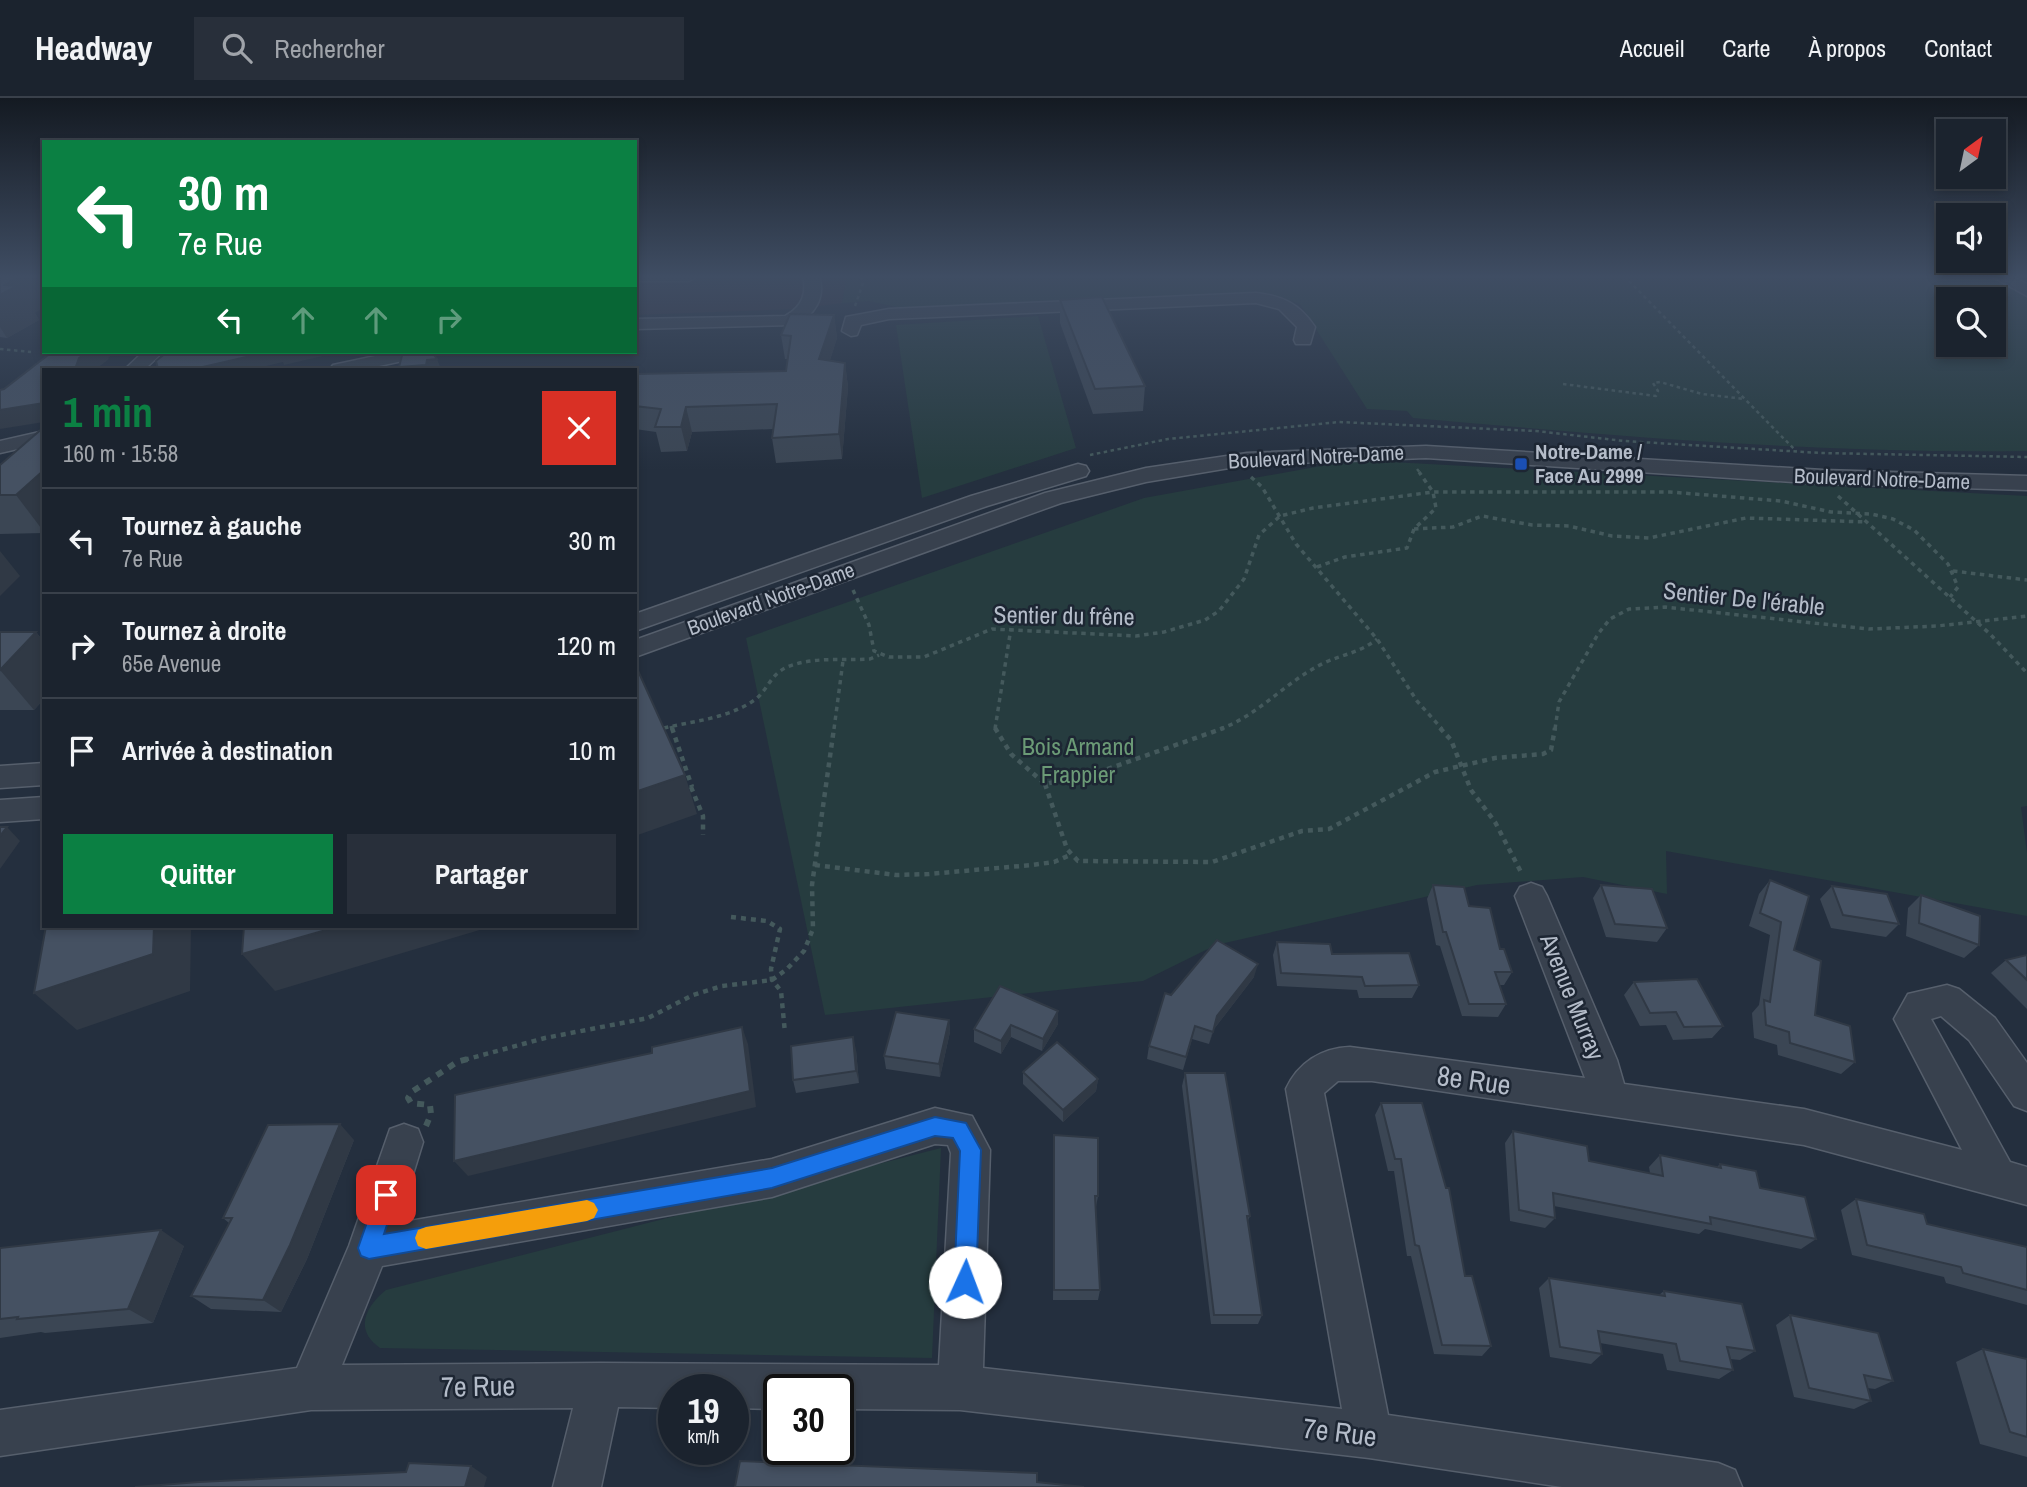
<!DOCTYPE html>
<html lang="fr">
<head>
<meta charset="utf-8">
<style>
	body { margin:0; font-family:"Archivo Narrow",sans-serif; background:#282f3a; color:#f1f3f6; height:100vh; display:flex; flex-direction:column; font-size:26px; white-space:nowrap }
	* { box-sizing:border-box; margin:0 }
	p { font-size:23px; color:#a0a4aa }
	.icon { flex:none; width:38px; height:38px; fill:none; stroke:currentColor; stroke-width:2; stroke-linecap:round; stroke-linejoin:round }
	.map { position:relative; flex:1; overflow:hidden }
	.side { position:absolute; left:42px; top:270px; width:595px; height:560px; display:flex; flex-direction:column; background:#1b232e; border-radius:0px; box-shadow:0 4px 10px #0003,0 0 0 2px #39404a }
	.side>* { flex:none }
	.hud { position:absolute; left:42px; top:42px; width:595px; height:214px; border-radius:0px; box-shadow:0 4px 10px #0003,0 0 0 2px #39404a; background:#0b8043; color:#fff; overflow:hidden }
	.needle { width:46px; rotate:33deg }
	.tools { position:absolute; left:1936px; top:21px; display:grid; gap:14px }
	.tools a { display:grid; place-items:center; width:70px; height:70px; border-radius:0px; background:#1b232e; box-shadow:0 4px 10px #0003,0 0 0 2px #39404a; font-size:35px }
	.speed { position:absolute; left:658px; top:1276px; display:flex; gap:14px; font-size:35px; font-weight:700; text-align:center }
	.speed>* { display:grid; place-content:center; width:91px; height:91px; border-radius:50%; background:#1b232e; box-shadow:0 4px 10px #0003,0 0 0 2px #39404a; line-height:1 }
	.speed small { font-size:18px; font-weight:400 }
	.speed .limit { border:4px solid #111; border-radius:10px; background:#fff; color:#111 }
	.pin { position:absolute; display:grid; place-items:center; width:60px; height:60px; color:#fff; margin:-30px; border-radius:14px; box-shadow:0 4px 10px #0006 }
	.me { position:absolute; width:77px; margin:-38px; rotate:2deg; stroke-linejoin:round; filter:drop-shadow(0 0 5px #0008) }
	.turn { display:flex; align-items:center; gap:24px; height:147px; padding:0 21px; font-size:32px }
	.turn .icon { width:91px; height:91px; stroke-width:2.5 }
	.turn b { display:block; font-size:49px; line-height:60px }
	.lanes { display:flex; align-items:center; height:66px; padding:0 21px; background:#0003; justify-content:center; gap:35px; direction:ltr }
	.lanes .off { opacity:.35 }
	.round { display:grid; place-items:center; flex:none; width:74px; height:74px; border-radius:0px; background:#282f3a }
	.head { display:flex; align-items:center; justify-content:space-between; height:119px; padding:0 21px }
	h1 { font-size:42px; font-weight:800; line-height:52px; color:#0b8043 }
	.action { display:flex; gap:14px; margin-top:auto; padding:14px 21px }
	.action a { flex:1; height:80px; border-radius:0px; background:#0b8043; color:#fff; font-size:28px; font-weight:800; line-height:80px; text-align:center }
	.action a+a { background:#282f3a; color:#f1f3f6 }
	ul { padding:0; list-style:none }
	li { display:flex; align-items:center; gap:21px; height:105px; padding:0 21px; border-top:2px solid #39404a }
	li div { flex:1 }
	li b { display:block; font-size:26px }
	li em { font-style:normal }
	header { display:flex; align-items:center; gap:42px; box-sizing:border-box; height:98px; padding:0 35px; background:#1b232e; border-bottom:2px solid #39404a }
	header strong { font-size:33px }
	nav { display:flex; gap:38px; margin-inline-start:auto; font-size:24px }
	.search { width:490px; height:63px; background:#282f3a; display:flex; align-items:center; gap:18px; box-sizing:border-box; padding:0 24px; border-radius:0px; color:#a0a4aa; font-size:26px }
	.map>svg:first-child { display:block }
</style>
</head>
<body>
<header>
<strong>Headway</strong>
<div class="search"><svg class="icon" aria-label="search" viewBox="0 0 24 24"><circle cx="10" cy="10" r="6"/><path d="M15 15l6 6"/></svg>Rechercher</div>
<nav><a>Accueil</a><a>Carte</a><a>À propos</a><a>Contact</a></nav>
</header>
<div class="map">
<svg width="2027" height="1389" viewBox="0 0 2027 1389">
	<rect width="100%" height="100%" fill="#242f3e"/>
	<polygon fill="#32303f" points="635,178 847,178 842,205 797,211 635,217"/>
	<g fill="#263c3f" fill-rule="evenodd">
		<path d="M847,178H1988L2027,198V353C1821,356 1617,338 1413,320L1407,313L1367,311L1300,206L1272,196L905,211L869,203L842,205ZM1948,201H1993V247H1948Z"/>
		<polygon points="1038,218 1076,350 922,400 896,227"/>
		<polygon points="1354,362 2027,398 2027,708 2021,709 2027,755 2027,818 1666,753 1667,796 1583,779 1477,787 1216,847 1143,883 825,917 746,540 1144,400"/>
		<path d="M941,1050L932,1260L380,1250C354,1232 365,1209 386,1192Z"/>
	</g>
	<g fill="none" stroke-linecap="round" stroke-linejoin="round">
		<g stroke="#565f6c" stroke-width="3">
			<g id="minor">
				<polygon points="635,178 697,178 689,183 635,183"/>
				<path d="M803,178H819C826,199 815,218 794,227L635,231V221L785,218C802,209 807,196 803,178Z"/>
				<polygon points="1991,178 2011,178 2027,186 2027,198"/>
				<path d="M1256,195C1283,198 1300,206 1315,229L1310,246H1296L1294,242L1297,229L1279,211L1256,205L889,221L861,227L857,237L851,238L842,233L846,219L889,211Z"/>
				<polygon points="143,254 163,254 145,271 125,271"/>
				<polygon points="394,254 428,254 426,258 365,271 330,271 333,267"/>
				<polygon points="44,333 44,345 0,355 0,343"/>
				<polygon points="1426,348 1823,372 2027,378 2027,392 1823,386 1426,360 1247,367 1146,384 1061,405 635,559 635,542 1045,395 1146,370 1247,355"/>
				<polygon points="1078,366 1086,368 1089,373 1086,378 987,408 635,533 635,516 971,398"/>
				<polygon points="44,665 44,687 0,690 0,668"/>
				<polygon points="44,699 44,721 0,724 0,702"/>
				<path d="M1531,785L1542,789L1547,798L1617,962L1624,986L1804,1011L1962,1052L1894,921L1908,896L1947,887L1959,891L1995,920L2027,965V1013L2014,1008L1969,942L1941,918L1931,921L2010,1064L2027,1069V1107L1804,1047L1372,983H1338L1324,995L1388,1317L1718,1365L1735,1372L1742,1389H1562L1369,1360L960,1312L838,1311V1292H779V1311L733,1310V1292H674V1310L618,1309L601,1389H553L573,1310L311,1312L0,1358V1312L297,1270L349,1148L390,1031L404,1026L418,1031L423,1044L398,1125L772,1061L935,1010L972,1018L990,1052L983,1270L1342,1311L1286,991C1298,965 1321,950 1350,949L1585,980L1515,798L1520,789ZM935,1046L948,1047L951,1055L939,1267L601,1265L342,1267L382,1168L772,1099Z"/>
			</g>
		</g>
		<g stroke="#44595c" stroke-width="2.5" stroke-dasharray="3.5 3.5" stroke-linecap="butt">
			<polyline points="1624,178 1796,353"/>
			<polyline points="855,208 863,185 861,178"/>
			<polyline points="0,251 31,254"/>
			<polyline points="1563,286 1656,298 1658,293 1653,285 1660,284 1702,296 1745,301"/>
			<polyline points="1090,357 1168,341 1339,324 1536,333 1624,343 1821,355 2027,359"/>
			<polyline points="1417,371 1421,376"/>
		</g>
		<g stroke="#44595c" stroke-width="3.5" stroke-dasharray="4.5 4.5" stroke-linecap="butt">
			<polyline points="1251,379 1262,389 1296,446 1377,541 1417,603 1442,631"/>
			<polyline points="1838,398 1990,536 2027,575"/>
			<polyline points="1414,431 1453,429 1482,418 1532,427 1569,428 1612,438 1649,440 1746,420 1867,424"/>
			<polyline points="1317,469 1345,459 1407,450 1414,431 1436,410 1433,394 1419,374"/>
			<polyline points="1953,473 2027,482"/>
			<polyline points="853,492 869,527 874,553 889,559 924,559 992,531 1136,538 1164,534 1205,522 1219,513 1244,481 1259,437 1280,418 1313,410 1433,394 1670,394 1781,403 1831,414 1871,416 1893,421 1914,432 1948,466 1958,489 1950,499"/>
			<polyline points="671,628 672,631"/>
			<path d="M664,630C694,623 730,620 756,601C767,592 771,577 785,570C811,558 842,563 870,561L879,557"/>
			<polyline points="834,631 843,563"/>
			<polyline points="995,631 1011,530"/>
			<path d="M1220,631C1258,618 1286,583 1324,565C1343,556 1360,555 1377,541"/>
			<polyline points="1555,631 1559,604 1598,536 1610,521 1629,511 1665,509 1869,531 1937,528 2027,518"/>
		</g>
		<g stroke="#44595c" stroke-width="4.5" stroke-dasharray="5 5" stroke-linecap="butt">
			<polyline points="672,630 692,689"/>
			<polyline points="995,630 1011,656 1045,686 1099,674 1224,630"/>
			<polyline points="1440,630 1451,642 1471,692 1495,724 1522,776"/>
			<polyline points="1045,686 1067,751 1078,763 1212,764 1302,733 1329,731 1435,674 1495,660 1543,656 1551,652 1555,630"/>
			<polyline points="691,689 703,718 703,737"/>
			<polyline points="815,767 896,777 929,776 1032,767 1054,764 1070,757"/>
			<polyline points="731,819 767,823 780,831 771,871 772,882 781,893 785,935"/>
			<polyline points="464,962 545,940 648,920 693,897 722,888 772,882 787,871 804,853 813,831 812,787 834,630"/>
		</g>
		<polyline stroke="#44595c" stroke-width="6" stroke-dasharray="7 7" stroke-linecap="butt" points="426,1028 431,1016 430,1007 411,1005 408,1000 413,993 457,964 471,960"/>
		<use href="#minor" fill="#38414e" fill-rule="evenodd"/>
	</g>
	<g fill="#3b4654">
		<polygon points="0,178 35,215 39,222 7,240 0,239"/>
		<polygon points="1060,202 1145,288 1143,313 1093,316 1060,225"/>
		<polygon points="834,217 837,240 830,262 845,265 848,289 842,361 776,365 772,340 773,331 692,334 687,353 661,354 656,334 635,331 635,276 786,273 788,261 785,261 781,237"/>
		<polygon points="44,329 44,435 0,436 0,367"/>
		<polygon points="0,534 36,534 44,544 44,601 34,612 0,612"/>
		<polygon points="1770,782 1815,917 1855,964 1841,976 1778,957 1777,947 1754,940 1752,915 1759,907 1770,837 1749,828 1759,796"/>
		<polygon points="1433,787 1469,808 1500,851 1512,874 1504,887 1499,887 1506,906 1498,919 1462,918 1440,848 1436,847 1427,801"/>
		<polygon points="1601,787 1667,830 1657,844 1606,839 1593,800"/>
		<polygon points="1832,788 1899,826 1886,839 1831,830 1820,801"/>
		<polygon points="1921,797 1979,847 1964,860 1906,838 1908,810"/>
		<polygon points="1277,844 1332,856 1419,887 1412,900 1359,900 1357,892 1277,888 1273,857"/>
		<polygon points="2027,857 2027,911 1991,875 2006,862"/>
		<polygon points="1254,879 1214,931 1209,946 1192,941 1183,972 1147,961 1149,948 1171,897"/>
		<polygon points="1634,884 1723,928 1712,940 1673,942 1666,927 1640,928 1624,897"/>
		<polygon points="1058,913 1058,926 1042,953 1011,939 1001,956 974,944 974,931"/>
		<polygon points="949,922 950,934 940,979 886,971 884,958"/>
		<polygon points="856,952 859,985 796,995 793,982"/>
		<polygon points="1023,974 1098,981 1096,993 1063,1024 1023,986"/>
		<polygon points="1185,975 1250,1118 1248,1123 1262,1217 1258,1226 1211,1226 1182,988"/>
		<polygon points="1381,1005 1465,1178 1491,1248 1482,1258 1434,1256 1411,1158 1407,1158 1394,1073 1388,1073 1375,1017"/>
		<polygon points="1513,1033 1589,1063 1650,1075 1649,1069 1660,1057 1717,1069 1720,1066 1760,1090 1816,1141 1801,1151 1705,1131 1699,1136 1554,1108 1555,1120 1545,1130 1510,1123 1505,1045"/>
		<polygon points="1054,1037 1098,1098 1096,1109 1100,1192 1098,1202 1053,1202"/>
		<polygon points="354,1042 307,1161 281,1214 211,1211 191,1198 229,1125 223,1120"/>
		<polygon points="1856,1101 1927,1126 2027,1149 2027,1207 1946,1185 1944,1179 1852,1157 1841,1112"/>
		<polygon points="184,1148 153,1225 45,1235 41,1234 0,1240 0,1150"/>
		<polygon points="1549,1180 1659,1197 1664,1193 1755,1253 1740,1262 1730,1261 1733,1272 1719,1281 1667,1272 1663,1256 1600,1245 1602,1256 1591,1266 1550,1259 1539,1190"/>
		<polygon points="1790,1217 1893,1283 1875,1291 1867,1290 1871,1303 1854,1311 1794,1299 1776,1227"/>
		<polygon points="1983,1251 2027,1261 2027,1359 1980,1346 1956,1264"/>
	</g>
	<g fill="#303945">
		<polygon points="19,178 44,178 44,209 35,215 39,222 7,240 0,229 0,197 5,187"/>
		<polygon points="834,217 837,240 823,285 819,261"/>
		<polygon points="87,254 115,254 108,260 109,261 96,271 75,271 79,260"/>
		<polygon points="268,254 340,254 284,267 283,264 254,271 194,271"/>
		<polygon points="437,261 441,271 400,271 399,269 427,262"/>
		<polygon points="845,265 848,289 842,361 839,336"/>
		<polygon points="44,305 44,324 0,331 0,312"/>
		<polygon points="686,309 692,334 687,353 681,329"/>
		<polygon points="44,372 44,434 16,397"/>
		<polygon points="0,453 20,478 0,498"/>
		<polygon points="36,534 44,544 44,601 34,612 0,572"/>
		<polygon points="685,677 697,716 635,738 635,694"/>
		<polygon points="7,729 20,743 0,771 0,738"/>
		<polygon points="154,828 191,828 190,893 77,932 34,895"/>
		<polygon points="340,828 493,828 275,893 242,856"/>
		<polygon points="1258,866 1254,879 1214,931 1209,946 1217,918"/>
		<polygon points="1058,913 1058,926 1042,953 1043,941"/>
		<polygon points="949,922 950,934 940,979 939,966"/>
		<polygon points="1011,927 1011,939 1001,956 1001,943"/>
		<polygon points="742,929 748,946 756,1009 468,1078 454,1063"/>
		<polygon points="853,939 856,952 859,985 856,973"/>
		<polygon points="1098,981 1096,993 1063,1024 1063,1012"/>
		<polygon points="340,1026 354,1042 307,1161 281,1214 263,1202"/>
		<polygon points="161,1132 184,1148 153,1225 128,1211"/>
		<polygon points="471,1368 487,1379 484,1389 465,1389"/>
	</g>
	<g fill="#455162" stroke="#303945" stroke-width="2">
		<polygon points="0,178 19,178 5,187 17,188 0,197"/>
		<polygon points="1102,199 1145,288 1095,291 1060,202"/>
		<polygon points="790,216 834,217 819,261 845,265 839,336 772,340 777,306 686,309 681,329 655,329 661,311 635,308 635,276 786,273 791,238 781,237"/>
		<polygon points="52,254 87,254 79,260 75,271 44,271 44,305 0,312 0,292 4,291"/>
		<polygon points="167,254 268,254 194,271 158,271 156,263"/>
		<polygon points="403,254 432,254 437,261 427,262 426,267 399,269"/>
		<polygon points="229,270 280,270 279,271 228,271"/>
		<polygon points="44,329 44,372 16,397 0,397 0,367"/>
		<polygon points="0,534 36,534 0,572"/>
		<polygon points="635,566 685,677 635,694"/>
		<polygon points="0,729 7,729 0,738"/>
		<polygon points="1770,782 1809,798 1794,852 1821,863 1815,917 1850,928 1855,964 1790,945 1789,934 1766,927 1764,902 1770,904 1781,824 1760,815"/>
		<polygon points="1433,787 1464,789 1469,808 1490,810 1500,851 1504,851 1512,874 1495,874 1506,906 1469,906 1446,834 1443,834"/>
		<polygon points="1601,787 1652,791 1667,830 1615,826"/>
		<polygon points="1832,788 1887,796 1899,826 1843,817"/>
		<polygon points="1921,797 1980,818 1979,847 1919,825"/>
		<polygon points="46,828 154,828 153,856 34,895"/>
		<polygon points="244,828 340,828 242,856"/>
		<polygon points="1217,842 1258,866 1217,918 1213,934 1195,928 1186,959 1149,948 1165,895 1171,897"/>
		<polygon points="1277,844 1330,846 1332,856 1409,855 1419,887 1365,888 1362,879 1281,875"/>
		<polygon points="2027,857 2027,882 2006,862"/>
		<polygon points="1697,881 1723,928 1684,929 1676,914 1650,915 1634,884"/>
		<polygon points="1000,888 1058,913 1043,941 1011,927 1001,943 974,931"/>
		<polygon points="896,914 949,922 939,966 884,958"/>
		<polygon points="742,929 750,993 454,1063 455,997 652,955 652,949"/>
		<polygon points="853,939 856,973 793,982 791,948"/>
		<polygon points="1057,944 1098,981 1063,1012 1023,974"/>
		<polygon points="1185,975 1225,975 1250,1118 1247,1118 1262,1217 1214,1217"/>
		<polygon points="1381,1005 1422,1005 1446,1090 1449,1090 1465,1178 1472,1178 1491,1248 1442,1247 1419,1148 1415,1147 1401,1061 1395,1061"/>
		<polygon points="340,1026 290,1147 263,1202 191,1198 232,1120 223,1120 268,1027"/>
		<polygon points="1513,1033 1587,1048 1589,1063 1663,1078 1660,1057 1721,1070 1720,1066 1756,1073 1760,1090 1805,1099 1816,1141 1710,1119 1711,1126 1553,1095 1555,1120 1519,1112"/>
		<polygon points="1054,1037 1098,1040 1098,1098 1095,1098 1100,1192 1054,1192"/>
		<polygon points="1856,1101 1924,1116 1927,1126 2027,1149 2027,1192 1963,1175 1961,1169 1867,1147"/>
		<polygon points="161,1132 128,1211 17,1221 18,1219 0,1221 0,1150"/>
		<polygon points="1549,1180 1665,1198 1664,1193 1742,1206 1755,1253 1727,1249 1733,1272 1680,1263 1676,1246 1598,1233 1602,1256 1560,1249"/>
		<polygon points="1790,1217 1878,1235 1893,1283 1864,1277 1871,1303 1809,1290"/>
		<polygon points="1983,1251 2027,1261 2027,1339 2010,1334"/>
		<polygon points="740,1363 1037,1375 1037,1384 1084,1389 735,1389"/>
		<polygon points="409,1365 471,1368 465,1389 135,1389 199,1384 406,1374"/>
	</g>
	<linearGradient id="sky" x2="0" y2="1"><stop stop-color="#141a22"/><stop offset="0.48" stop-color="#3f4d63"/><stop offset="1" stop-color="#3f4d63" stop-opacity="0"/></linearGradient>
	<rect width="2027" height="372" fill="url(#sky)"/>
	<polygon fill="#1a73e8" stroke="#114b97" stroke-width="2" points="935,1019 966,1025 981,1052 976,1184 973,1192 965,1195 957,1192 954,1184 960,1053 953,1040 935,1038 772,1090 369,1161 361,1158 358,1150 379,1090 386,1087 394,1090 397,1097 384,1136 772,1070"/>
	<polygon fill="#f59e0b" points="587,1102 594,1105 598,1112 594,1120 587,1123 426,1151 418,1148 415,1140 418,1132 426,1129"/>
	<rect fill="#1a4fb4" stroke="#1d2633" stroke-width="2.5" x="1514" y="359" width="14" height="14" rx="3.5"/>
	<g text-anchor="middle" stroke-width="5" stroke-linejoin="round" paint-order="stroke">
		<g font-size="21" font-weight="bold" fill="#b4bcc9" stroke="#1d2633" text-anchor="start">
			<text x="1535" y="361">Notre-Dame /<tspan x="1535" dy="24">Face Au 2999</tspan></text>
		</g>
		<g font-size="21" fill="#b4bcc9" stroke="#1d2633">
			<text transform="translate(1316 359) rotate(-3)" y="7">Boulevard Notre-Dame</text>
			<text transform="translate(1882 381) rotate(2)" y="7">Boulevard Notre-Dame</text>
			<text transform="translate(771 501) rotate(-20)" y="7">Boulevard Notre-Dame</text>
		</g>
		<g font-size="24" fill="#b4bcc9" stroke="#1d2633">
			<text transform="translate(1744 501) rotate(6)" y="8">Sentier De l'érable</text>
			<text transform="translate(1064 518) rotate(1)" y="8">Sentier du frêne</text>
			<text transform="translate(1572 899) rotate(68)" y="8">Avenue Murray</text>
		</g>
		<g font-size="24" fill="#6b9a76" stroke="#1d2633">
			<text x="1078" y="657">Bois Armand<tspan x="1078" dy="28">Frappier</tspan></text>
		</g>
		<g font-size="28" fill="#b4bcc9" stroke="#1d2633">
			<text transform="translate(1474 982) rotate(8)" y="10">8e Rue</text>
			<text transform="translate(478 1288) rotate(-1)" y="10">7e Rue</text>
			<text transform="translate(1340 1334) rotate(7)" y="10">7e Rue</text>
		</g>
	</g>
</svg>
<div class="tools">
<a><svg class="needle" viewBox="-14 -14 28 28"><path d="M0-13l5 13h-10z" fill="#e53935"/><path d="M0 13l5-13h-10z" fill="#a0a4aa"/></svg></a>
<a><svg class="icon" aria-label="sound" viewBox="0 0 24 24"><path d="M4 9h4l5-4v14l-5-4H4zM17 9q2 3 0 6"/></svg></a>
<a><svg class="icon" aria-label="search" viewBox="0 0 24 24"><circle cx="10" cy="10" r="6"/><path d="M15 15l6 6"/></svg></a>
</div>
<div class="speed"><div>19<small>km/h</small></div><div class="limit">30</div></div>
<div class="pin" style="left:386px;top:1097px;background:#d93025"><svg class="icon" aria-label="arrive" viewBox="0 0 24 24"><path d="M6 21V4h12l-3 4 3 4H6"/></svg></div>
<svg class="me" style="left:965px;top:1184px" viewBox="-20 -20 40 40"><circle r="19" fill="#fff"/><path d="M0-13L10 11 0 6-10 11z" fill="#1a73e8"/></svg>
<div class="hud">
<div class="turn"><svg class="icon" aria-label="left" viewBox="0 0 24 24"><path d="M17 20v-9H6M10 6l-5 5 5 5"/></svg><div><b>30 m</b>7e Rue</div></div>
<div class="lanes"><svg class="icon" aria-label="left" viewBox="0 0 24 24"><path d="M17 20v-9H6M10 6l-5 5 5 5"/></svg><svg class="icon off" aria-label="ahead" viewBox="0 0 24 24"><path d="M12 20V5M6 11l6-6 6 6"/></svg><svg class="icon off" aria-label="ahead" viewBox="0 0 24 24"><path d="M12 20V5M6 11l6-6 6 6"/></svg><svg class="icon off" aria-label="right" viewBox="0 0 24 24"><path d="M7 20v-9h11M14 6l5 5-5 5"/></svg></div>
</div>
<section class="side">
<div class="head"><div><h1>1 min</h1><p>160 m · 15:58</p></div><a class="round" style="background:#d93025;color:#fff"><svg class="icon" aria-label="close" viewBox="0 0 24 24"><path d="M6 6l12 12M18 6L6 18"/></svg></a></div>
<ul>
<li><svg class="icon" aria-label="left" viewBox="0 0 24 24"><path d="M17 20v-9H6M10 6l-5 5 5 5"/></svg><div><b>Tournez à gauche</b><p>7e Rue</p></div><em>30 m</em></li>
<li><svg class="icon" aria-label="right" viewBox="0 0 24 24"><path d="M7 20v-9h11M14 6l5 5-5 5"/></svg><div><b>Tournez à droite</b><p>65e Avenue</p></div><em>120 m</em></li>
<li><svg class="icon" aria-label="arrive" viewBox="0 0 24 24"><path d="M6 21V4h12l-3 4 3 4H6"/></svg><div><b>Arrivée à destination</b></div><em>10 m</em></li>
</ul>
<div class="action"><a>Quitter</a><a>Partager</a></div>
</section>
</div>
</body>
</html>
